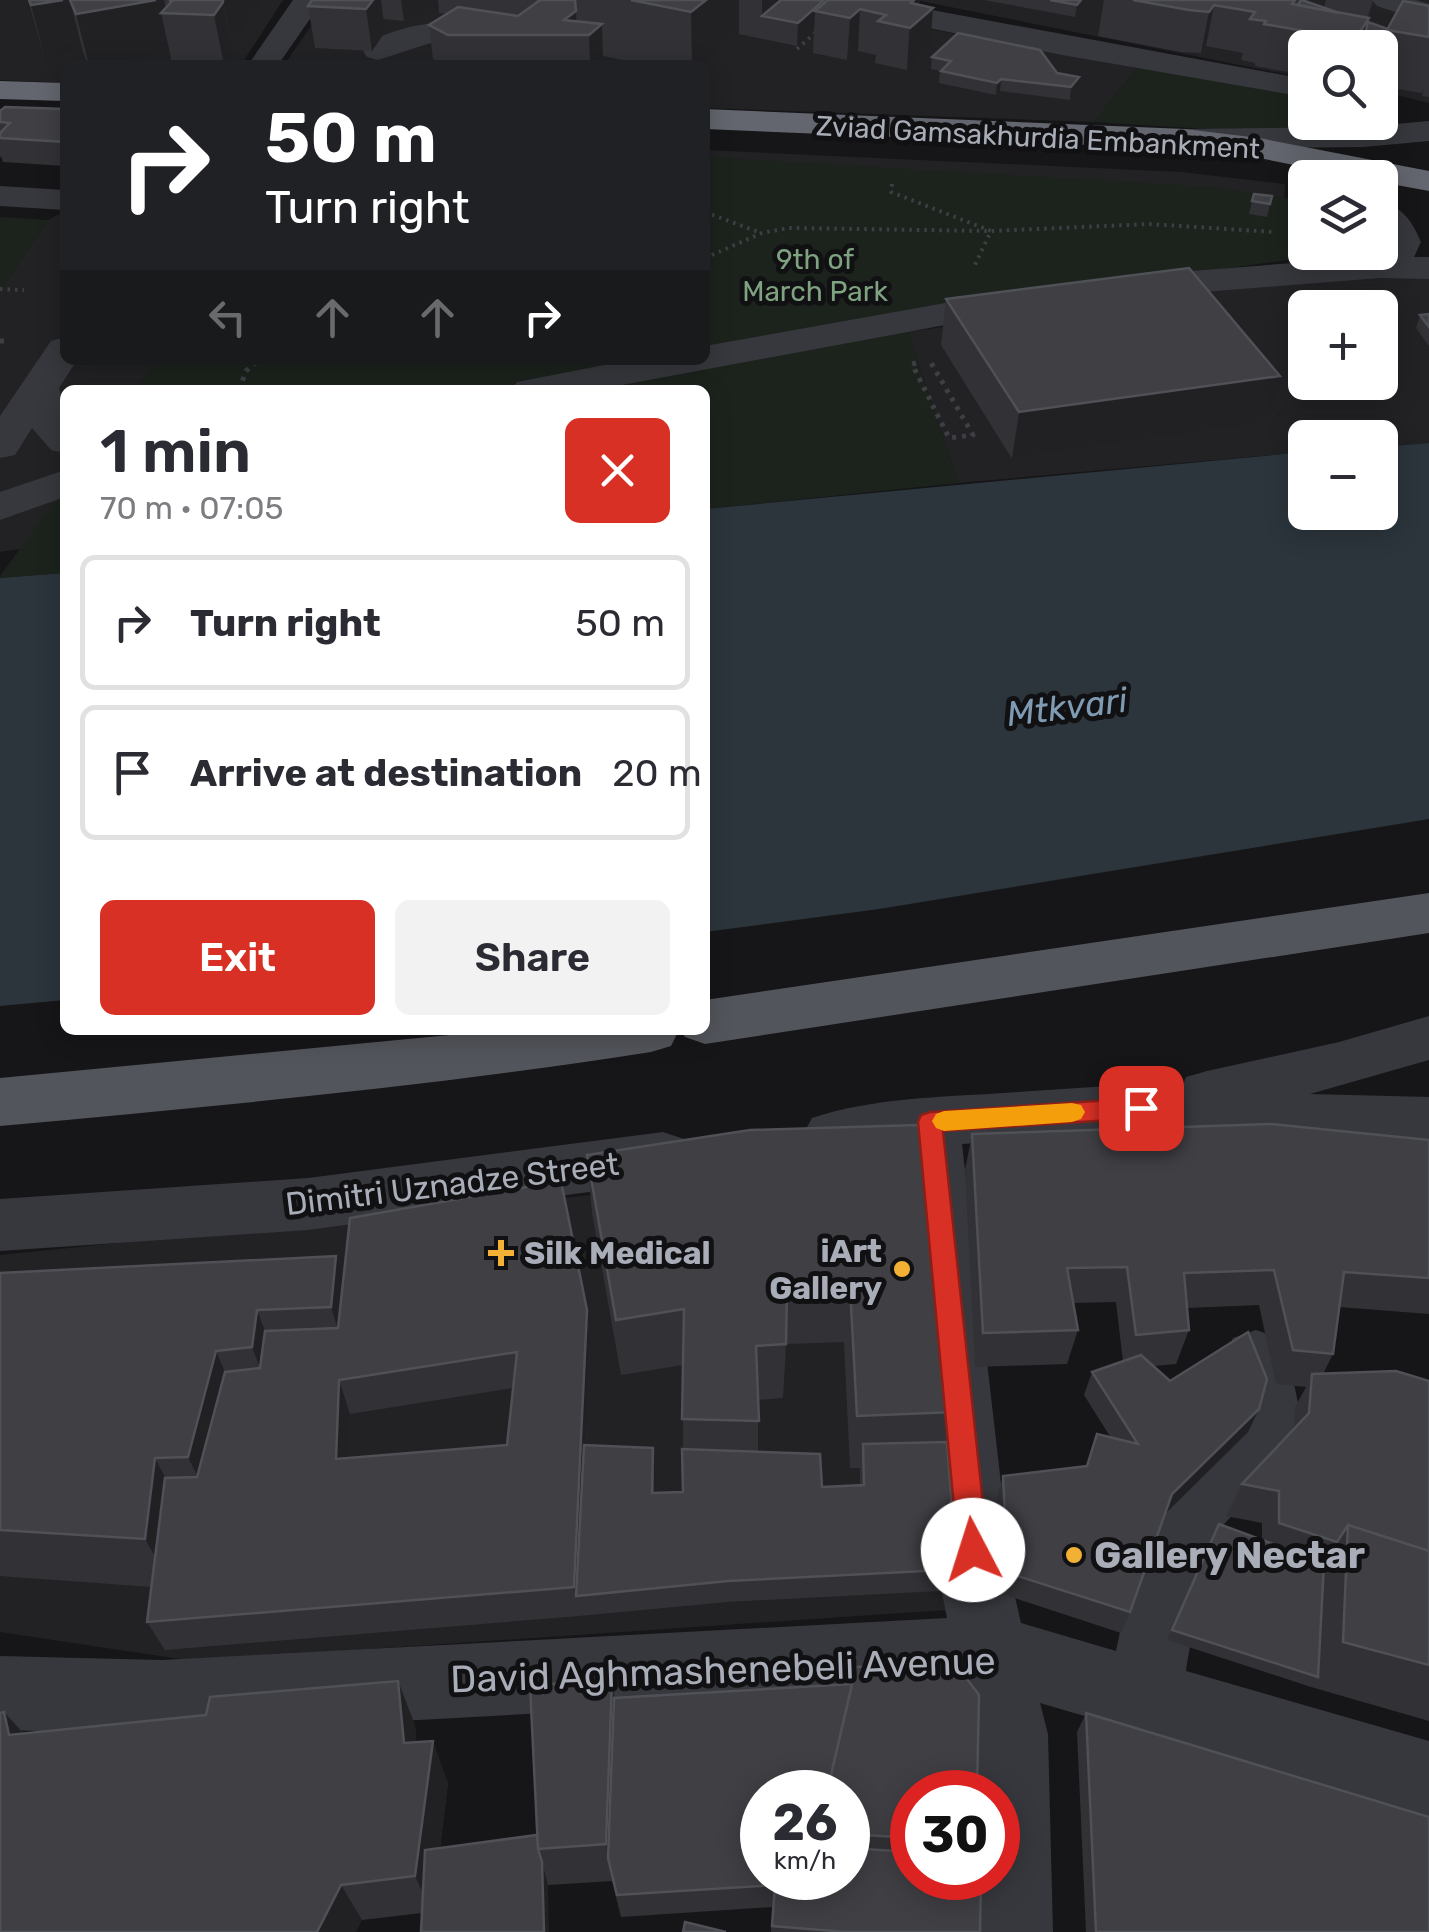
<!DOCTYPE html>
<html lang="en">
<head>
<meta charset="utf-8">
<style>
	body { margin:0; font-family:Rubik,sans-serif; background:#f2f2f3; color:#2b2b33; height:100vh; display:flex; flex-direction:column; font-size:38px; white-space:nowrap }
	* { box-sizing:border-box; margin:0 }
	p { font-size:32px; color:#7c7c81 }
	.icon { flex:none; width:55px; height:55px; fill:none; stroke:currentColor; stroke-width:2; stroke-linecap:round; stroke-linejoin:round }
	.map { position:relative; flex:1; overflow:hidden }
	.side { position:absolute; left:60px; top:385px; width:650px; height:650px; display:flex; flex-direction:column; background:#fff; border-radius:15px; box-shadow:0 5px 25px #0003 }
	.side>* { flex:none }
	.banner { position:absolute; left:60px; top:60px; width:650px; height:305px; border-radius:15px; box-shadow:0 5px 25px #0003; background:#202124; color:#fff; overflow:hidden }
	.fabs { position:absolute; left:1288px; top:30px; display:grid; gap:20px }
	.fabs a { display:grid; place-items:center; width:110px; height:110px; border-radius:15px; background:#fff; box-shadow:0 5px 25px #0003; font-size:50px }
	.speed { position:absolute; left:740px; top:1770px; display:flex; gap:20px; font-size:50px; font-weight:700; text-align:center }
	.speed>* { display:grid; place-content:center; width:130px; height:130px; border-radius:50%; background:#fff; box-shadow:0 5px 25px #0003; line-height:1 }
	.speed small { font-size:25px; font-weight:400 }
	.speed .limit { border:15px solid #d22; background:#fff; color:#111 }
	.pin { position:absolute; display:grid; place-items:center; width:85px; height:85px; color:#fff; margin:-42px; border-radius:20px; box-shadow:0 5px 15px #0006 }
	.me { position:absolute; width:110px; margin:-55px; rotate:355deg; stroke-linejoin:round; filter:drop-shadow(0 0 8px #0008) }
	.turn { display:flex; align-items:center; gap:35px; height:210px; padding:0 40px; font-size:45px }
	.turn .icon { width:130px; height:130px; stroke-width:2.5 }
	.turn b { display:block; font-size:70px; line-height:85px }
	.lanes { display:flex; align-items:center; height:95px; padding:0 40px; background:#0003; justify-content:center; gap:50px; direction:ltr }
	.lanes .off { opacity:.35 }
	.round { display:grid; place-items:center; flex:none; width:105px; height:105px; border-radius:15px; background:#f2f2f3 }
	.summary { display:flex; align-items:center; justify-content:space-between; height:170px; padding:0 40px }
	h1 { font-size:60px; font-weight:600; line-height:75px }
	.action { display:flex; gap:20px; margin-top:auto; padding:20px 40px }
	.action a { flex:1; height:115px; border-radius:15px; background:#d93025; color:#fff; font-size:40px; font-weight:600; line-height:115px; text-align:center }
	.action a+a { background:#f2f2f3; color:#2b2b33 }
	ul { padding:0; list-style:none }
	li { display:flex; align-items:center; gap:30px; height:135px; margin:0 20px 15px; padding:0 20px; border:5px solid #e1e1e2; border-radius:15px }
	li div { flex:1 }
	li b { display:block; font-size:38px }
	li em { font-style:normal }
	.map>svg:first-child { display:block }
</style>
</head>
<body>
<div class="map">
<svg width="1429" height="1932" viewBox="0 0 1429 1932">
	<rect width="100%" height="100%" fill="#161618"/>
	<g fill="#222225" fill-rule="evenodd">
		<polygon points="0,0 283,0 241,65 65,65 65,83 0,80"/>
		<polygon points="329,0 774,0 1137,68 1094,122 705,108 705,65 284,65"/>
		<polygon points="915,0 1429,0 1429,103 1380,91 1380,48 1305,48 1305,78"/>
		<polygon points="705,150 1181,172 1285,184 1284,208 705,183"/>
		<polygon points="65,211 65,360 155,360 137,390 65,390 65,513 26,548 0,552 0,291 48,220"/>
		<path d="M1429,257V443L1380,447V438H1305V452L958,483L908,332ZM1305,308H1380V382H1305Z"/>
		<polygon points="916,1162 961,1609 193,1661 0,1632 0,1255"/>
	</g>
	<g fill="#1c231d">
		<polygon points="1137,68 1305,94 1305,122 1356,123 1319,136 1094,122"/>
		<polygon points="705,157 1216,187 1305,201 1305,252 1338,253 1186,274 908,332 958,483 705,509 705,390 137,390 155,360 705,360"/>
		<polygon points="0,217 48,220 0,291"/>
		<polygon points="65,488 65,573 0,578 0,576"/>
	</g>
	<g fill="#2c353c">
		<polygon points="1429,443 1429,819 879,909 705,932 705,509 1305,452 1305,512 1380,512 1380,447"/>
		<polygon points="65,573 65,1000 0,1006 0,578"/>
	</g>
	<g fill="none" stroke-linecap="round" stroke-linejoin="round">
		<g stroke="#3d3f44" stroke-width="4" stroke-dasharray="2.5 5" stroke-linecap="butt">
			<polyline points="797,49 815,33"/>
			<polyline points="892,184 891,192 991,231 973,269"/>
			<polyline points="705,212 761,233"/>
			<polyline points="705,258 762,233 789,228 991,231 1149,224 1274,232"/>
			<polyline points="0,289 24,290"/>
		</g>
		<g stroke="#3d3f44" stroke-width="5" stroke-dasharray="4 6" stroke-linecap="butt">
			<polyline points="0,341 8,341"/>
			<polyline points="916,363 912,364 949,438 973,435 930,361"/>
			<polyline points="239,390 246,371 259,360"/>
		</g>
		<g fill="#37383d" fill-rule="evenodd">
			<polygon points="293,0 323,0 278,65 248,65"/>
			<polygon points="819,0 878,0 1305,79 1305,97 1062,55 834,9 824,6"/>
			<polygon points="1372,0 1416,0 1429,4 1429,23 1377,6"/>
			<path d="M455,21L516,25L520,31L516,37L505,40H440L378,60L367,57L363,51C380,28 428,23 455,21Z"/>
			<polygon points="1429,121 1429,141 1363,147 1187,149 1175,146 1171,139 1175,132 1187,129 1363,127"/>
			<polygon points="0,186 65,190 65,210 0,206"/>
			<path d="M1380,202C1403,207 1412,221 1421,242L1414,257H1429V279L1380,278L1128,298L1115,295L1110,287L1115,279L1128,276L1370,257L1380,252L1385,242L1380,229Z"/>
			<polygon points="1018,290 1031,293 1037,301 1031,309 595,390 511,390 517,382 630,360 705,360 705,346"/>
			<polygon points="65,337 65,360 77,360 59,388 65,411 65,453 51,450 32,428 15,455 0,458 0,416 51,341"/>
			<polygon points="65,470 65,497 0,520 0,492"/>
			<path d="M1429,1016V1060L1310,1094L1429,1097V1145L1336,1144L1141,1132L962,1144L1013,1588L1021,1623L1116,1651L1128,1593L1171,1479L1234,1437L1223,1359L1233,1338L1256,1330L1279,1338C1292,1366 1313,1447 1295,1473C1279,1494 1244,1502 1226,1522C1207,1541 1191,1641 1186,1671L1429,1741V1817L1040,1703L1048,1734L1053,1932H973L972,1878H998V1792H972V1734L963,1690L162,1734L0,1730V1656L162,1660L947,1618L941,1588L903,1150L833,1159L812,1152L803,1135L812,1118C872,1098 941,1097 1004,1093C1063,1089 1122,1083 1182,1087L1186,1077L1207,1071L1339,1042Z"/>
			<polygon points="663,1132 684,1139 693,1157 684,1175 663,1182 308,1230 0,1251 0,1199 308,1178"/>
		</g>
		<g fill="#53555c" fill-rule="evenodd">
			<polygon points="1429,893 1429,933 705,1044 685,1037 681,1030 705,1030 705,1000"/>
			<path d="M502,1030H679L671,1046L651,1052C435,1086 218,1106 0,1126V1078Z"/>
		</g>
		<g fill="#63666e" fill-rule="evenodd">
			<polygon points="0,81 65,83 65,101 0,99"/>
			<polygon points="705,109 1185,129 1259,138 1429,171 1429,191 1380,182 1380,178 1359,178 1259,158 1185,149 705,129"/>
		</g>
	</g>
	<g fill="#323236" fill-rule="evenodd">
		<polygon points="28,0 266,0 232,45 234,55 227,65 172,65 170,53 106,65 88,65 83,52 45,59"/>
		<polygon points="312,0 827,0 920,5 930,49 907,70 875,63 876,55 858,51 847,60 813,53 814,31 797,46 739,34 703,65 647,65 603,56 603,58 595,65 444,65 433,59 429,25 448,14 439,13 404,21 383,19 385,32 372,51 315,48 308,6"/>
		<polygon points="984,0 1088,0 1075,17"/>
		<polygon points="1104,0 1299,0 1299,2 1324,8 1326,0 1373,0 1368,17 1348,14 1369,18 1368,22 1388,29 1429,6 1429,97 1422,96 1424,88 1422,93 1380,86 1381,52 1380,48 1368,48 1362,45 1361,48 1305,48 1305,75 1255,66 1255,63 1241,60 1243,53 1206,46 1201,53 1181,52 1098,36"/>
		<polygon points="932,57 1057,73 1077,89 1070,100 1000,91 996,95 939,83 940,71 931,69"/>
		<polygon points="65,109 65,166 3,162 1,156 0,158 0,111"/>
		<polygon points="1254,194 1272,196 1267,217 1249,214"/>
		<polygon points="1303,226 1305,226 1305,246 1300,239"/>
		<polygon points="946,299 1268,423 1012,459 941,345"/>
		<polygon points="1429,314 1429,346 1416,328 1420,315"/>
		<path d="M750,1130L953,1412L947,1442L956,1561L950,1582L940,1591L727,1602L579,1616L165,1650L147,1622L151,1587L0,1576V1273L343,1279L587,1310L590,1344L586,1445L654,1470V1493L683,1492V1365L621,1375L592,1213L587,1155ZM844,1342L850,1468H860V1485L822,1487L758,1452V1400L783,1398L786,1344ZM513,1388L507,1445L348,1458L350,1414Z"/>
		<polygon points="972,1134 1429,1140 1429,1314 1339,1307 1333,1354 1323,1374 1429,1381 1429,1721 1311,1687 1167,1640 1214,1535 1262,1540 1262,1523 1226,1516 1242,1484 1293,1430 1295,1407 1306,1387 1276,1384 1259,1305 1187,1308 1189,1330 1176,1364 1153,1366 1170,1381 1259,1409 1248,1432 1166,1513 1130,1612 1121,1633 1002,1594 997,1498 1003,1476 1086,1466 1111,1438 1084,1395 1092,1372 1123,1362 1116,1302 1073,1303 1078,1330 1067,1364 975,1367 965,1170"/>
		<path d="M612,1681L614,1698L912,1792V1878L980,1932H771L772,1907L621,1917L612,1881L548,1885L422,1913L362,1920L0,1932L4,1712L24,1733L415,1725L416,1743L448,1783L440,1848L537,1835ZM762,1792H848V1878Z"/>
		<polygon points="1086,1713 1429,1932 1086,1932 1077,1732"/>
	</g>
	<g fill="#212124">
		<polygon points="63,0 70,0 83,52 45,59 31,5"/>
		<polygon points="156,0 164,0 167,13 161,13 170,53 106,65 89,65 76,14"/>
		<polygon points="223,0 266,0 232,45"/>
		<polygon points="373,0 381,0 385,32 372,51 366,9"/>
		<polygon points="401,0 438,0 439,13 404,21"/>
		<polygon points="706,0 739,0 739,34 703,65 692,65 691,12"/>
		<polygon points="762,0 792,0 762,16"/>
		<polygon points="824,0 827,0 815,11 814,31 797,46 798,23"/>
		<polygon points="914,0 920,0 918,21 933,8 930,49 907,70 911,3"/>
		<polygon points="1081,0 1088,0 1075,17 1077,5"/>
		<polygon points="223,2 234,55 227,65 224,65 214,15"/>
		<polygon points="1214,5 1206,46 1201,53 1209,12"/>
		<polygon points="860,9 858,51 847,60 850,18"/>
		<polygon points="576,11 577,35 564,20"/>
		<polygon points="1369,18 1361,48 1353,48 1355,40"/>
		<polygon points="602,24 603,58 595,65 590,65 589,35"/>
		<polygon points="1079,77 1077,89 1070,100 1071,87"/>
		<polygon points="1001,79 1000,91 996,95 997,83"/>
		<polygon points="1280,376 1268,423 1012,459 1019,412"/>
		<polygon points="336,1256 353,1312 348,1362 331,1307"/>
		<polygon points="257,1310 278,1365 273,1401 252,1347"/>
		<polygon points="587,1310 590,1344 580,1595 576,1596 574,1587"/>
		<polygon points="216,1351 239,1405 213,1508 188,1457"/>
		<polygon points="339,1380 350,1414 347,1491 336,1459"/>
		<polygon points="1259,1409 1248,1432 1163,1516 1172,1494"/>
		<polygon points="155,1458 182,1510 173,1588 145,1539"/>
		<polygon points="956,1561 950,1582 940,1591 945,1570"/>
		<polygon points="398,1681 415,1725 421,1785 404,1743"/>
		<polygon points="612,1681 618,1725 608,1858 606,1844"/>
		<polygon points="4,1712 42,1754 9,1735"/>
		<polygon points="433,1741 448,1783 432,1912 415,1876"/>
		<polygon points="542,1862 548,1885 549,1932 544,1932"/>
		<polygon points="341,1885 362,1920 356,1932 317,1932"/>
	</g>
	<g fill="#3f3f44" stroke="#4f5156" stroke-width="2.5" fill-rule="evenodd">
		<polygon points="29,0 63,0 31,5"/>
		<polygon points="70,0 156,0 76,14"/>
		<polygon points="169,0 223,0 223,2 214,15 161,13 172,1"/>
		<polygon points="312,0 373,0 366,9 308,6"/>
		<polygon points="540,0 575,0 576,11 564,20 602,24 589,35 448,35 429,25 458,7 518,16"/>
		<polygon points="631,0 706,0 691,12"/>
		<polygon points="781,0 824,0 798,23 762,16"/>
		<polygon points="828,0 914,0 911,3 933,8 910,28 878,21 886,15 860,9 850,18 815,11"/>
		<polygon points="1050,0 1081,0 1077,5"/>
		<polygon points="1133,0 1295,0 1292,4 1369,18 1355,40 1264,24 1266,21 1250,19 1255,12 1214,5 1209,12 1189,10"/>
		<polygon points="1301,0 1302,0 1339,13 1298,5"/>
		<polygon points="1403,1 1429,6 1429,37 1387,30"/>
		<polygon points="1368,22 1388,29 1385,40 1365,34"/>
		<polygon points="958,33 1040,50 1057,73 1079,77 1071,87 1001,79 997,83 941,71 951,61 932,57"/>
		<polygon points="5,107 65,109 65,142 0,138 0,133 10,123 0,122 0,111"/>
		<polygon points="1254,194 1272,196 1270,204 1252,201"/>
		<polygon points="1189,268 1280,376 1019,412 946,299"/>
		<polygon points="1429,314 1429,327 1420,315"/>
		<polygon points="1271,1124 1429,1140 1429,1278 1344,1272 1333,1354 1293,1350 1274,1270 1184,1273 1189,1330 1136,1335 1127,1267 1067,1268 1078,1330 983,1333 972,1134"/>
		<polygon points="917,1125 932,1138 953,1412 857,1416 850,1287 787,1289 786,1344 756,1346 759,1421 682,1419 684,1309 616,1320 587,1155 750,1130"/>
		<path d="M561,1181L587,1310L574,1587L147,1622L165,1478L197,1477L225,1372L260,1368L265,1331L338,1328L350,1218ZM517,1352L507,1445L336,1459L339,1380Z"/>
		<polygon points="336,1256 331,1307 257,1310 252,1347 216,1351 188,1457 155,1458 145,1539 0,1530 0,1273"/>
		<polygon points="1248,1332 1267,1379 1259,1409 1172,1494 1130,1612 1008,1573 1003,1476 1087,1466 1097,1434 1138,1444 1092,1372 1141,1355 1170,1381"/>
		<polygon points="1396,1371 1429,1381 1429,1551 1348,1525 1337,1542 1279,1523 1279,1491 1242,1484 1309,1413 1312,1374"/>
		<polygon points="947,1442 956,1561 945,1570 728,1581 576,1596 584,1445 653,1448 652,1493 683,1492 682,1449 820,1454 822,1487 864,1485 863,1444"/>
		<polygon points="1219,1524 1324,1563 1318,1677 1172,1630"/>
		<polygon points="1348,1525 1429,1551 1429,1665 1343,1642"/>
		<polygon points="954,1662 979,1695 977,1792 912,1792 912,1838 848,1834 848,1792 827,1792 856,1667"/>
		<polygon points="398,1681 404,1743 433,1741 415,1876 341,1885 317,1932 0,1932 0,1713 4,1712 9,1735 206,1715 210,1697"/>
		<polygon points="612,1681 606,1844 538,1849 530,1685"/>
		<polygon points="852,1684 827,1792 762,1792 762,1878 848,1878 848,1848 912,1852 912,1878 981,1878 980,1932 846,1932 772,1926 775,1885 617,1895 608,1858 614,1698"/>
		<polygon points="1086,1713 1429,1817 1429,1932 1096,1932"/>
		<polygon points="537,1835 538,1849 542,1862 544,1932 421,1932 425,1850"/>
		<polygon points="685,1922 726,1932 683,1932"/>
	</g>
	<polygon fill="#d93025" stroke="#8d1f18" stroke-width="2.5" points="1141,1098 1150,1101 1153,1108 1150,1115 1141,1118 943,1131 988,1550 983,1561 973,1565 963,1561 958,1550 918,1122 921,1115 930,1112"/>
	<polygon fill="#f59e0b" points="1072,1103 1081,1105 1085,1112 1081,1119 1072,1122 944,1131 936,1128 932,1121 936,1114 944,1111"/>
	<g fill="#f2b134" stroke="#111113" stroke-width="4">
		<path d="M496 1238h10v10h10v10h-10v10h-10v-10h-10v-10h10z"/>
		<circle cx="902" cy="1269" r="10"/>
		<circle cx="1074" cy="1555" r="10"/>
	</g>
	<g text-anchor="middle" stroke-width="10" stroke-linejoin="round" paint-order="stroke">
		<g font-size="28" fill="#a8adb8" stroke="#111113">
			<text transform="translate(1038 137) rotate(3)" y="10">Zviad Gamsakhurdia Embankment</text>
		</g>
		<g font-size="28" fill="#7fa381" stroke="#111113">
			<text x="815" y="269">9th of<tspan x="815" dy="32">March Park</tspan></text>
		</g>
		<g font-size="32" fill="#a8adb8" stroke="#111113">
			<text transform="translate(452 1184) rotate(-7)" y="11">Dimitri Uznadze Street</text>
		</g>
		<g font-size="32" font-weight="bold" fill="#a8adb8" stroke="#111113" text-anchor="end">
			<text x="882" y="1262">iArt<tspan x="882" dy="37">Gallery</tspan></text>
			<text x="524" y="1264" text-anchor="start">Silk Medical</text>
		</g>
		<g font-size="35" font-style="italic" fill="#7f9bb3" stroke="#111113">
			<text transform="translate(1067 707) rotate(-7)" y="12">Mtkvari</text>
		</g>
		<g font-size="38" font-weight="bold" fill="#a8adb8" stroke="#111113" text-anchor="start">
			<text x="1094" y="1568">Gallery Nectar</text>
		</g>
		<g font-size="38" fill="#a8adb8" stroke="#111113">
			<text transform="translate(723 1670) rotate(-2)" y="13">David Aghmashenebeli Avenue</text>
		</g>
	</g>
</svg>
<div class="fabs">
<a><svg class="icon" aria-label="search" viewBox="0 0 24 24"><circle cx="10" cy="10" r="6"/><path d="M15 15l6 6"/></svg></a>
<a><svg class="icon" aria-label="layers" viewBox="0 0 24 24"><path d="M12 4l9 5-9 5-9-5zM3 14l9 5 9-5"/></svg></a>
<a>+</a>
<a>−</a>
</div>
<div class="speed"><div>26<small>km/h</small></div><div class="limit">30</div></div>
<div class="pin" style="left:1141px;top:1108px;background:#d93025"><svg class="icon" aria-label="arrive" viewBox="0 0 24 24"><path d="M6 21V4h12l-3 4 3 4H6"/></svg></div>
<svg class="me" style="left:973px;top:1550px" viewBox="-20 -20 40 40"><circle r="19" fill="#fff"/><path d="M0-13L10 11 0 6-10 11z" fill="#d93025"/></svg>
<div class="banner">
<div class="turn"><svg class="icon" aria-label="right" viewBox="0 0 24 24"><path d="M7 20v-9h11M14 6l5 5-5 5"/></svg><div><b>50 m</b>Turn right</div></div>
<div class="lanes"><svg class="icon off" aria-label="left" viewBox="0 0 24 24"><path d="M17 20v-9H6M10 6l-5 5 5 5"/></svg><svg class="icon off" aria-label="ahead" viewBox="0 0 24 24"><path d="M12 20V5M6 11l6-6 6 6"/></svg><svg class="icon off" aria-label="ahead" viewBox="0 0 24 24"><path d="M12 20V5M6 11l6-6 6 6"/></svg><svg class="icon" aria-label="right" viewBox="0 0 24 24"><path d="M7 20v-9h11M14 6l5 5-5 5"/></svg></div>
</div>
<section class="side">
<div class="summary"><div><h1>1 min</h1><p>70 m · 07:05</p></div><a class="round" style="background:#d93025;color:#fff"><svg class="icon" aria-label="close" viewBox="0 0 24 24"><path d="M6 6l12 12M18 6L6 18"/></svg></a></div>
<ul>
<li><svg class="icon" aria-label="right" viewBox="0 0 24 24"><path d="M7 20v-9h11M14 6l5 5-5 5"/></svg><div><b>Turn right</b></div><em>50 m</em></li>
<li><svg class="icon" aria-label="arrive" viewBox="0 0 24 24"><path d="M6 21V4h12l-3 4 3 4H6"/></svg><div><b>Arrive at destination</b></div><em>20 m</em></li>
</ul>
<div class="action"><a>Exit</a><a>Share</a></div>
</section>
</div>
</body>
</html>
